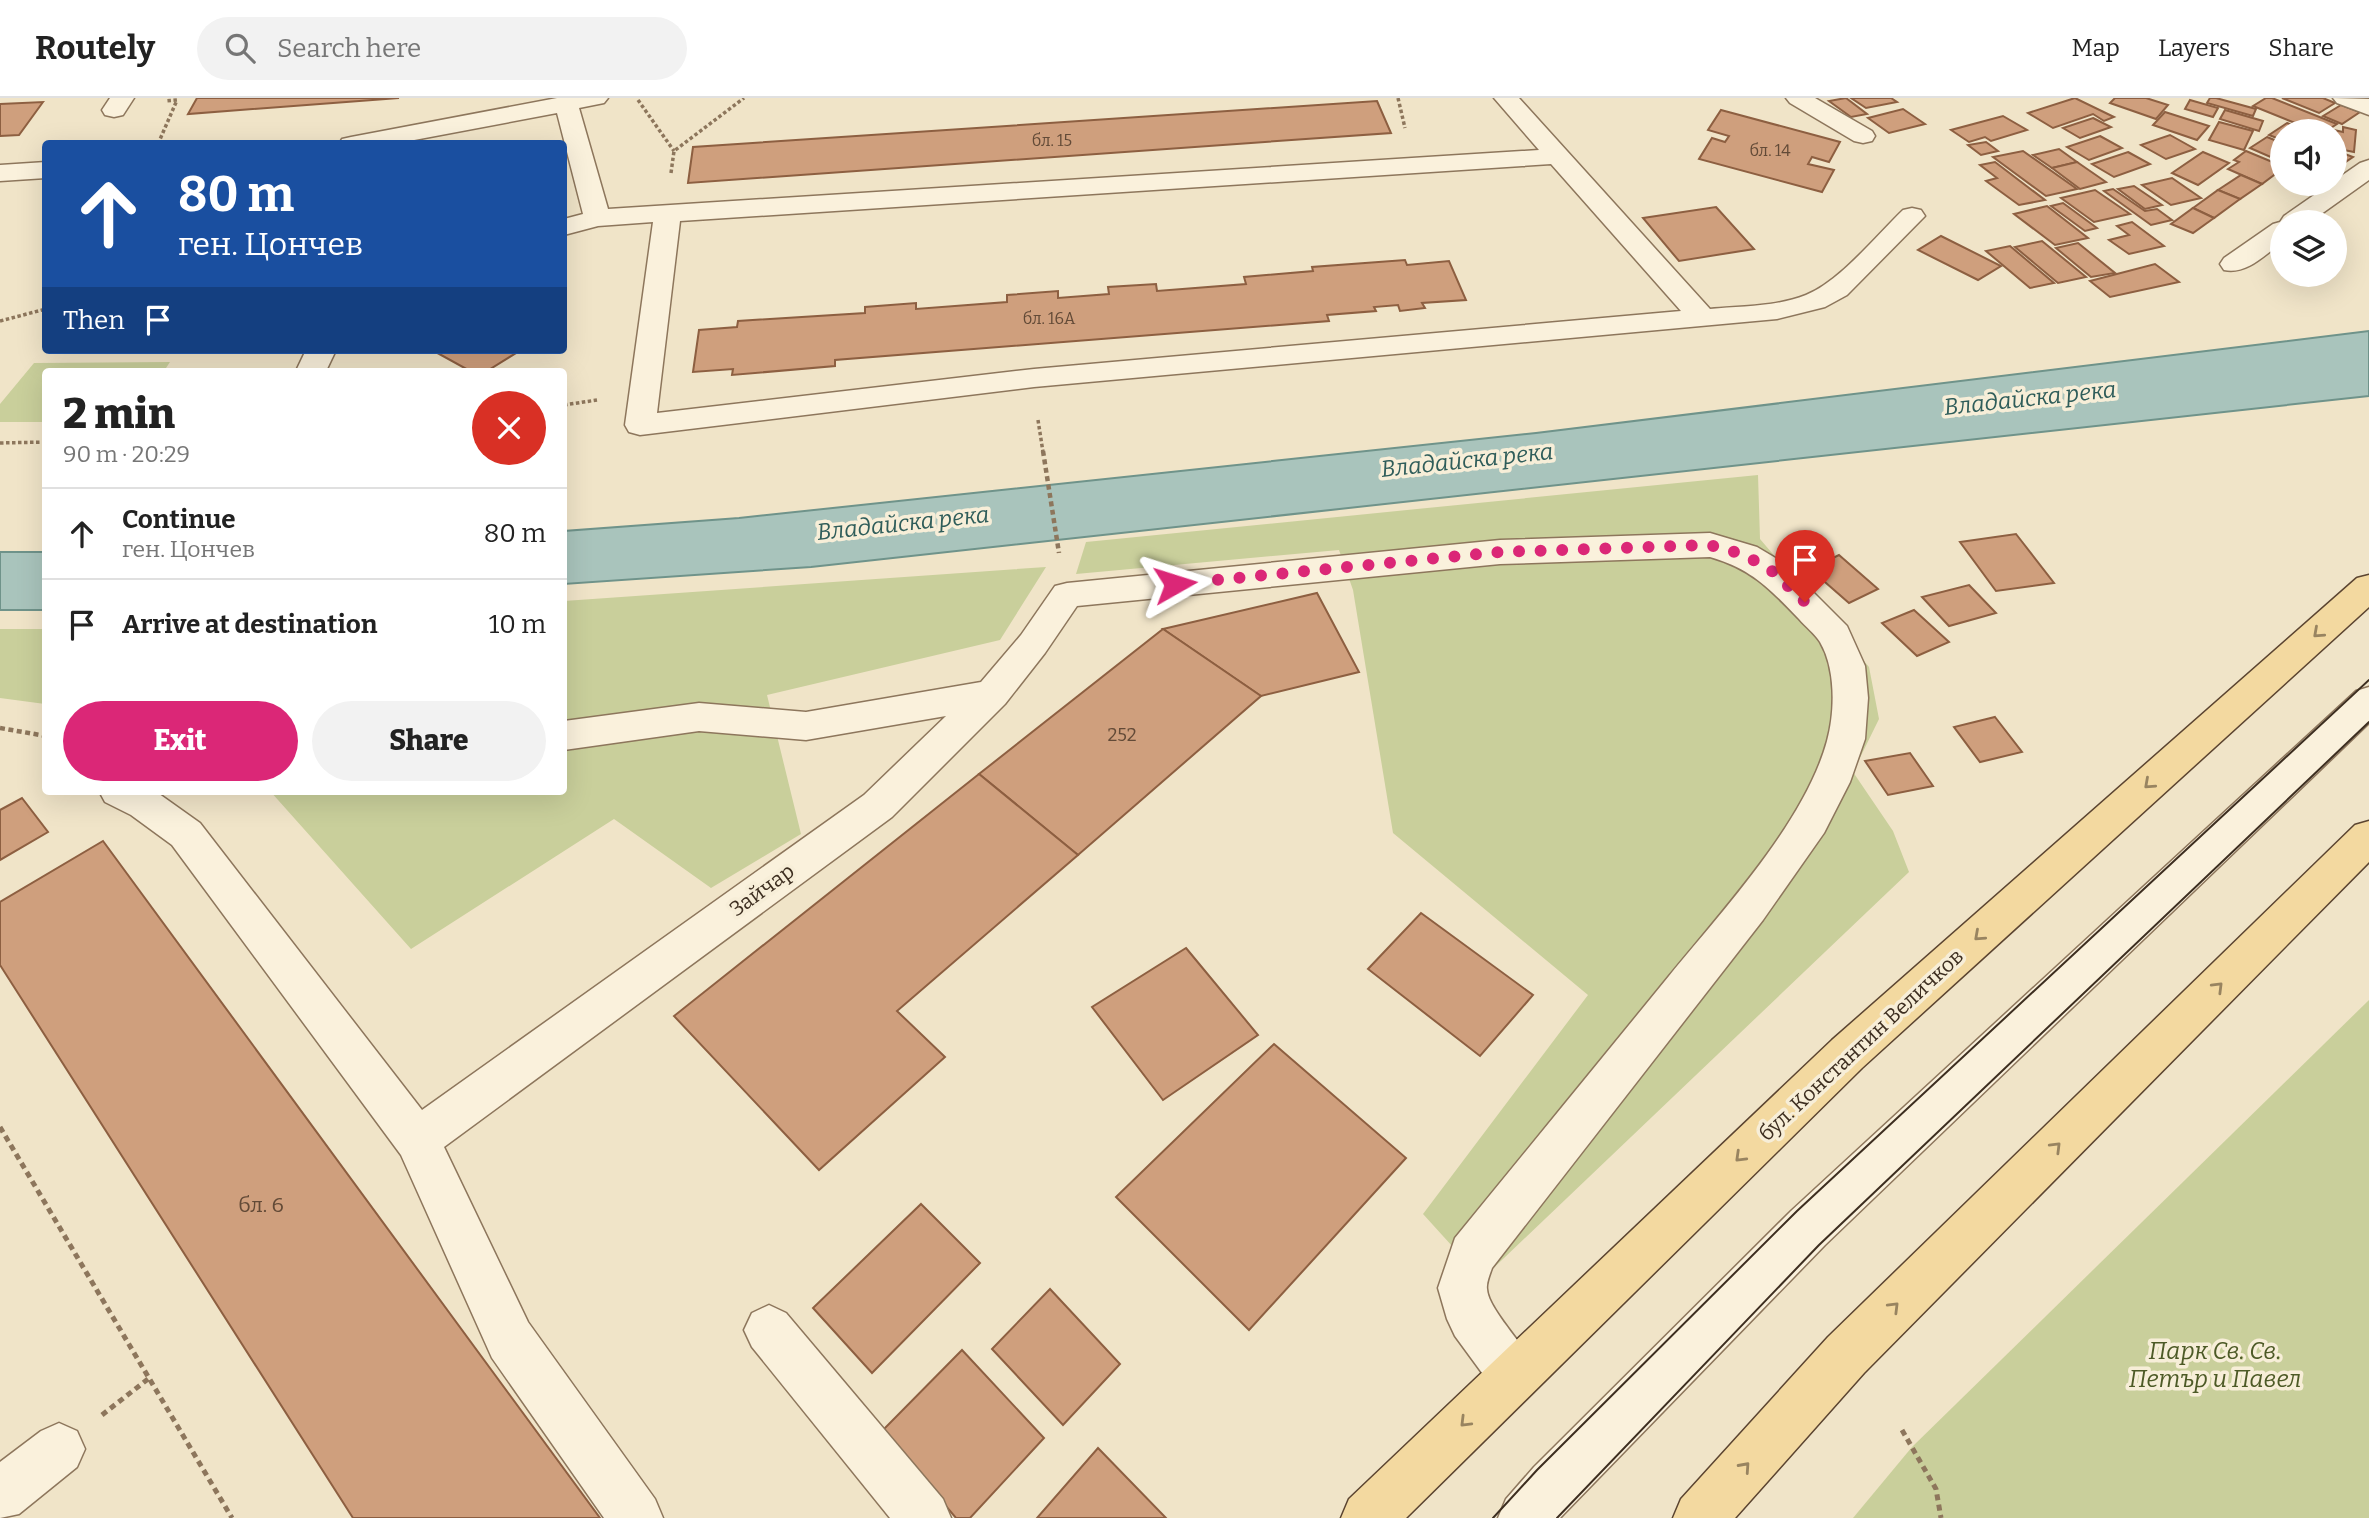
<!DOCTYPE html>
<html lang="en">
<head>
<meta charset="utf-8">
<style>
	body { margin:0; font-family:Bitter,serif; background:#f2f2f2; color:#222; height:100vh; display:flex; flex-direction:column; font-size:26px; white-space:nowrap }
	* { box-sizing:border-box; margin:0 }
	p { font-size:23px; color:#767676 }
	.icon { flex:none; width:38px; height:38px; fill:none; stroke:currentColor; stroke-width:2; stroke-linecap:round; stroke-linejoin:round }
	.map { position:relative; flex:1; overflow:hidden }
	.side { position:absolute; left:42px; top:270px; width:525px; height:427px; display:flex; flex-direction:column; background:#fff; border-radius:7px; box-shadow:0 7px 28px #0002 }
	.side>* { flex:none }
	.banner { position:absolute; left:42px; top:42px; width:525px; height:214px; border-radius:7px; box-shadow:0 7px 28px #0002; background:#1a4fa0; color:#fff; overflow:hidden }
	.fabs { position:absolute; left:2270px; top:21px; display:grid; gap:14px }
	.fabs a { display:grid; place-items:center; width:77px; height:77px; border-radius:50%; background:#fff; box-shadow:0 7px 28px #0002; font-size:35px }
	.pin { position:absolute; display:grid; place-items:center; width:60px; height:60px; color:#fff; margin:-72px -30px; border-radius:50% 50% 50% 0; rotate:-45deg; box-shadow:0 0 7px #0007 }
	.pin .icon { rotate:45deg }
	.me { position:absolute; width:77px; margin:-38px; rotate:84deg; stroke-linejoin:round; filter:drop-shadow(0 0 5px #0008) }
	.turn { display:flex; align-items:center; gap:24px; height:147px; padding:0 21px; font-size:32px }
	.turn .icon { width:91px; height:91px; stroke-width:2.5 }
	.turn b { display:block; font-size:49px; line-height:60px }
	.then { display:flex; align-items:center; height:66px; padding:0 21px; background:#0003; gap:14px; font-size:26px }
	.round { display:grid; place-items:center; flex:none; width:74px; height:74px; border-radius:37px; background:#f2f2f2 }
	.summary { display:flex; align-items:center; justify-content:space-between; height:119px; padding:0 21px }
	h1 { font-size:42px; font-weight:800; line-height:52px }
	.button { display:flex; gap:14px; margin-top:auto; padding:14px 21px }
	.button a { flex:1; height:80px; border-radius:42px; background:#db2777; color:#fff; font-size:28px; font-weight:800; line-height:80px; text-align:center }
	.button a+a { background:#f2f2f2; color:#222 }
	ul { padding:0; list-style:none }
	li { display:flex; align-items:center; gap:21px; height:91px; padding:0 21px; border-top:2px solid #e0e0e0 }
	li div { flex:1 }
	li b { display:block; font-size:26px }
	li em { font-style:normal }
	header { display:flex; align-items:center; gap:42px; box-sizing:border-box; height:98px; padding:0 35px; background:#fff; border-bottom:2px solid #e0e0e0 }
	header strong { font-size:33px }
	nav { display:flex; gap:38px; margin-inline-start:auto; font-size:24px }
	.search { width:490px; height:63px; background:#f2f2f2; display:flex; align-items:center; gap:18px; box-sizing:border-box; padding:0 24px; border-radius:38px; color:#767676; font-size:26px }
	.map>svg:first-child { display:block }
</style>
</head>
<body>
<header>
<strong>Routely</strong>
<div class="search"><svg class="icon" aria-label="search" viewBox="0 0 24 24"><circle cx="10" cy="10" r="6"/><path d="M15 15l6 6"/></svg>Search here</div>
<nav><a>Map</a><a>Layers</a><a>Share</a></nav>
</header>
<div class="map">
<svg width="2369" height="1420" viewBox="0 0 2369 1420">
	<rect width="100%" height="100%" fill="#f0e4c8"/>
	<g fill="#c9cf9b">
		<polygon points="170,264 164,273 46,273 45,324 0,324 0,306 34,265"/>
		<polygon points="1758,377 1760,441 1869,569 1879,621 1853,674 1893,733 1909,774 1482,1181 1423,1116 1588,897 1393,735 1353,492 1339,452 1076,476 1086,444"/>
		<polygon points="1046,469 1000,542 767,597 801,736 711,790 614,721 411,851 270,693 564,693 564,503"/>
		<polygon points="0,531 45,531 45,606 0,600"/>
		<polygon points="2369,902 2369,1420 1853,1420 1912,1349"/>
	</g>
	<g fill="#a9c4bc" stroke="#6f938a" stroke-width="2">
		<polygon points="2369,233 2369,298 811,469 564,486 564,433 739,420 1536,335"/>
		<rect x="0" y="454" width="45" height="58"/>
	</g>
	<g fill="#cf9f7d" stroke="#8d5f41" stroke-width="2">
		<polygon points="197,0 399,0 188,16"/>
		<polygon points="1846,0 1867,16 1851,19 1829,3"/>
		<polygon points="1851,0 1891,0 1897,4 1866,10"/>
		<polygon points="2075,0 2114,19 2104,23 2093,16 2053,30 2028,15"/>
		<polygon points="2115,0 2146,0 2168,7 2156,21 2110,5"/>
		<polygon points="2210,0 2216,0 2256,11 2253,18 2207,5"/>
		<polygon points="2266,0 2272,0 2337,26 2326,33 2315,33 2253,8"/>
		<polygon points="2282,0 2323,0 2335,5 2319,15"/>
		<polygon points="2190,2 2218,10 2213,19 2185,11"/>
		<polygon points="1377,3 1391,35 688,85 693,49"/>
		<polygon points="43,4 19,37 0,38 0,6"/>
		<polygon points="2341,7 2360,14 2342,26 2323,18"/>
		<polygon points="1903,11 1925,26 1889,35 1868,20"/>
		<polygon points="1721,12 1840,44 1829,64 1812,59 1808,66 1834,72 1822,94 1699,61 1712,40 1725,44 1729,38 1708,32"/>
		<polygon points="2225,12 2263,23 2259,33 2220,21"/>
		<polygon points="2165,14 2209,28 2197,42 2153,27"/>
		<polygon points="2003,18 2027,32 1991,43 1985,39 1969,44 1951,32"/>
		<polygon points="2093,20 2111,29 2080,40 2063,30"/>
		<polygon points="2219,24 2253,33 2244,52 2209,42"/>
		<polygon points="2287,25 2307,33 2282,33 2282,42 2269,37"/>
		<polygon points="2343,29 2356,32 2354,54 2334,50 2334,32 2343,34"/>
		<polygon points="2170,37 2195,51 2166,61 2141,47"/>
		<polygon points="2100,38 2122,50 2089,62 2067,49"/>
		<polygon points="2267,39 2282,45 2282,64 2250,50"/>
		<polygon points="1986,44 1998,53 1981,57 1968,47"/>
		<polygon points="2059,51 2077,64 2052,70 2033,57"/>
		<polygon points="2334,52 2353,59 2341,67 2334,64"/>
		<polygon points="2023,53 2077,91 2046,98 1993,59"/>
		<polygon points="2246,53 2282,68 2282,71 2262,86 2228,71 2239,64 2234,62"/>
		<polygon points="2128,54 2150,66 2114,79 2092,66"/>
		<polygon points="2203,54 2229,65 2198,87 2172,75"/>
		<polygon points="1995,64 2045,102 2019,107 1986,83 1997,80 1980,67"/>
		<polygon points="2077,64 2106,84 2080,91 2052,70"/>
		<polygon points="2241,77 2262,86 2240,101 2218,92"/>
		<polygon points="2172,80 2201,100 2171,107 2142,87"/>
		<polygon points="2134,88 2162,107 2145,111 2118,91"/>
		<polygon points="2113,91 2145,113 2157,111 2172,122 2151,127 2104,93"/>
		<polygon points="2095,92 2130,116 2094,124 2061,100"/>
		<polygon points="2218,92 2240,101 2214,120 2193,110"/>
		<polygon points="2063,105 2097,130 2085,133 2051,108"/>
		<polygon points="2047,108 2088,140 2055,147 2014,116"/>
		<polygon points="1716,109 1754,151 1679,163 1643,120"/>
		<polygon points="2193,110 2214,120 2193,135 2171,126"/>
		<polygon points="2132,124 2164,148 2129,156 2109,142 2129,137 2117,128"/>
		<polygon points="1941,138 2001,168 1978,182 1918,152"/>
		<polygon points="2042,143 2086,179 2058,185 2015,149"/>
		<polygon points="2078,145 2115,175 2091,179 2056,150"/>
		<polygon points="2010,148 2054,185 2030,190 1986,153"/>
		<polygon points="1405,162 1407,167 1449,163 1466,202 1422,205 1425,210 1400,213 1398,207 1374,209 1376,213 1327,217 1329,223 835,262 835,268 732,277 733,271 693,274 699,232 737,229 738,223 865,215 865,209 916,205 916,211 1007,204 1007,197 1058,193 1058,200 1109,196 1108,189 1156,186 1157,193 1246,186 1244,179 1313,173 1312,169"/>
		<polygon points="2155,166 2179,184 2110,199 2090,183"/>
		<polygon points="432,252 521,252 487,273 470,273"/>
		<polygon points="2016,436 2054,485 1996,493 1960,444"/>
		<polygon points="1839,457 1878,491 1849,505 1810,471"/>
		<polygon points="1969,487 1996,515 1949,528 1922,499"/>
		<polygon points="1317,495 1359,574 1261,598 1163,531"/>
		<polygon points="1914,512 1949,544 1917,558 1882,525"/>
		<polygon points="1163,531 1261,598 1078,757 979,676"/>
		<polygon points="1995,619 2022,654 1980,664 1954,629"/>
		<polygon points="1910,655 1933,688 1888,697 1865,663"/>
		<polygon points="979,676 1078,757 897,913 945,959 819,1072 674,918"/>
		<polygon points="22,700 48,734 0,762 0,712"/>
		<polygon points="103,743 600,1420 353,1420 0,867 0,804"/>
		<polygon points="1421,815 1533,897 1480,958 1368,871"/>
		<polygon points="1186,850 1258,937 1163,1002 1092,909"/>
		<polygon points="1274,946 1406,1060 1249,1232 1116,1099"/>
		<polygon points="921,1106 980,1165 872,1275 813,1210"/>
		<polygon points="1050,1191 1120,1266 1063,1327 992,1251"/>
		<polygon points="962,1252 1044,1340 970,1420 956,1420 882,1333"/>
		<polygon points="1098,1350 1166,1420 1037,1420"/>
	</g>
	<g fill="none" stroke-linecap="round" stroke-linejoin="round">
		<g stroke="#8d765c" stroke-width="3">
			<g id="minor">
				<polygon points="110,0 134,0 123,17 114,19 105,17 102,12"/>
				<path d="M557,0H608L604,5L579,10L608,111L1539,52L1494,0H1519L1710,211C1741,208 1776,209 1806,197C1840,183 1875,139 1903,112L1912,110L1921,112L1925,118L1847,197L1825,209L1777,221L1034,289L640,337L629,334L625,327L653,124L598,128L564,137V121L583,116L557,15L393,46H339L342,41L351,39ZM1551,66L1681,213L1034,271L657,315L680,123Z"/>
				<polygon points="1786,0 1815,0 1872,33 1875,38 1872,43 1863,45 1854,43 1790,5"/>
				<polygon points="2333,0 2369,1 2369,17 2337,5"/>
				<path d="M2369,62V82L2310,124H2282V144C2265,157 2246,177 2224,172L2220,166L2224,160L2273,126L2280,124L2284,118L2330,86H2334V83L2360,65Z"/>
				<polygon points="46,64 46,80 0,83 0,67"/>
				<polygon points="306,252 336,252 326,273 296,273"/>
				<path d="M1710,435L1757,449L1784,465L1847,528L1865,568L1868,600L1865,641L1850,684L1824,735L1763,822L1492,1170C1490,1176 1486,1185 1487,1191C1488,1212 1529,1251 1539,1276L1532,1294L1514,1301L1496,1294L1455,1238L1447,1221L1438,1190L1455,1140C1526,1053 1598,965 1669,878C1722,813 1805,724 1827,643C1835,614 1836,571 1820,544C1815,536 1805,528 1799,521C1770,491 1752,471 1710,459L1500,466L1077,508L1045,555L1005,606L892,719L444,1049L528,1224L655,1401L663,1420H604L492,1260L401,1057L172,747L131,717L105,704L99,693H155L200,725L422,1012L864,697L946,618L806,642L699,633L564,652V623L699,605L806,614L981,584L1021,537L1055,488L1067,485L1500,442Z"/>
				<polygon points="2369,589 2369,625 1825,1147 1560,1420 1498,1420 1506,1401 1534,1369 1791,1113 2356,593"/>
				<polygon points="769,1207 786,1215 943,1401 951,1420 890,1420 752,1249 744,1232 752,1215"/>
				<polygon points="59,1325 77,1333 85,1351 77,1369 19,1416 0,1420 0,1364 41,1333"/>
			</g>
		</g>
		<g stroke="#5b4430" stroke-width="3">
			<g id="major">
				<polygon points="2369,477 2369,509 1862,970 1406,1420 1341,1420 1349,1401 1832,942 2357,480"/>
				<polygon points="2369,723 2369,764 1864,1275 1735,1420 1673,1420 1681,1401 1828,1239 2355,727"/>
			</g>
		</g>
		<g stroke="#8d765c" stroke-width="3.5" stroke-dasharray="3.5 2.5" stroke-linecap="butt">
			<polyline points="1398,0 1405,30"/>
			<polyline points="638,2 674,53"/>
			<polyline points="158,46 177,2 166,3"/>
			<polyline points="671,75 674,53 744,0"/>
			<polyline points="0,223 46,211"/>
			<polyline points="564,307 597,302"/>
			<polyline points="1038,322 1043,354"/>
			<polyline points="0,345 46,344"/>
		</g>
		<g stroke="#8d765c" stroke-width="4.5" stroke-dasharray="5 3.5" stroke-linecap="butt">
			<polyline points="1043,353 1059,455"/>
			<polyline points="0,630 46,638"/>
		</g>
		<g stroke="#8d765c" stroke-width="5" stroke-dasharray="6 4.5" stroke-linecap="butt">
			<polyline points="0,1029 232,1420"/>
			<polyline points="102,1317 148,1281"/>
			<polyline points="1902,1332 1936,1391 1941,1420"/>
		</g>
		<use href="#minor" fill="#faf1dc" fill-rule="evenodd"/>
		<use href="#major" fill="#f3d9a0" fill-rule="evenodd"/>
		<g stroke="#3d2e20" stroke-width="2">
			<polyline points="1493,1420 1537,1372 1797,1113 2369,582"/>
			<polyline points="1557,1420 1819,1147 2369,624"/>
		</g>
	</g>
	<defs><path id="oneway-chevron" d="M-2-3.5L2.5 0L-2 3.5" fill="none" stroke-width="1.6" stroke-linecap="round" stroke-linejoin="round" transform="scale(1.75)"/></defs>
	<g stroke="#988460">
		<use href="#oneway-chevron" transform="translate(2318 535) rotate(138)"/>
		<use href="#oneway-chevron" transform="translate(2149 686) rotate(138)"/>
		<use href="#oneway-chevron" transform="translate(1979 838) rotate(138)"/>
		<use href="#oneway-chevron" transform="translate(2218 889) rotate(-45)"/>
		<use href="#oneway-chevron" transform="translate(2056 1049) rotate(-45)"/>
		<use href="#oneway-chevron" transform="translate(1740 1059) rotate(136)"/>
		<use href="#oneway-chevron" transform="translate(1894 1209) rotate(-45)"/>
		<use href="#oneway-chevron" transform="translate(1465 1324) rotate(135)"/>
		<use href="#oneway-chevron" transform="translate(1745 1369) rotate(-48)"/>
	</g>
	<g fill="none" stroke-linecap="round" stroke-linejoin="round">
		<polyline stroke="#db2777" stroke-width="12" stroke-dasharray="0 21.6" points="1175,486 1500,454 1710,447 1745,457 1772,473 1805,504"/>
	</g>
	<g text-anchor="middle" stroke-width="7" stroke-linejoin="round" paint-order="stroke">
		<g font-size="16" fill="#624a37">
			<text x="1052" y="48">бл. 15</text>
			<text x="1770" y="58">бл. 14</text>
			<text x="1049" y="226">бл. 16А</text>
		</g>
		<g font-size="18" fill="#624a37">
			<text x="1122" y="643">252</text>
		</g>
		<g font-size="21" fill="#3d2e20" stroke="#f7eed8">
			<text transform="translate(762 792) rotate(-36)" y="7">Зайчар</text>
			<text transform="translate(1861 947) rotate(-43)" y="7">бул. Константин Величков</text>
		</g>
		<g font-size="21" fill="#624a37">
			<text x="261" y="1114">бл. 6</text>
		</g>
		<g font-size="23" font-style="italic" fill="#2f5d5a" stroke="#f7eed8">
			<text transform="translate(2030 300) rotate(-6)" y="8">Владайска река</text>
			<text transform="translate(1467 362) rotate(-6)" y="8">Владайска река</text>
			<text transform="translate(903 425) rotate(-6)" y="8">Владайска река</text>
		</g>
		<g font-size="24" font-style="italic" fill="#4d5a26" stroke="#f7eed8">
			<text x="2215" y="1261">Парк Св. Св.<tspan x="2215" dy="28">Петър и Павел</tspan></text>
		</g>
	</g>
</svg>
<div class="fabs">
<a><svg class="icon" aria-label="sound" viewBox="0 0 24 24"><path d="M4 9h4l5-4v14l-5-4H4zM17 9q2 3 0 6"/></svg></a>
<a><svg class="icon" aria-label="layers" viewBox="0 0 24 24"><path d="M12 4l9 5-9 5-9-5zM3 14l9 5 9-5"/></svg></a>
</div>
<div class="pin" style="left:1805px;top:504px;background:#d93025"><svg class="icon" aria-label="arrive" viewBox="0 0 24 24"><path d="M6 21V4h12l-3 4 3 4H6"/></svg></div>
<svg class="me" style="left:1175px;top:486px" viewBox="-20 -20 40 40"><path d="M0-17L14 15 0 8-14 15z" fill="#db2777" stroke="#fff" stroke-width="4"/></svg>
<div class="banner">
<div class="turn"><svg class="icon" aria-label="ahead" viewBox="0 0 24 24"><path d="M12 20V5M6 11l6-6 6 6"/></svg><div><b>80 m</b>ген. Цончев</div></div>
<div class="then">Then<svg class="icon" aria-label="arrive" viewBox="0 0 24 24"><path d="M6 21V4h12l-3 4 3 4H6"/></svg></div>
</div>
<section class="side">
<div class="summary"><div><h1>2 min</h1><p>90 m · 20:29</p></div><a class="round" style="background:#d93025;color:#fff"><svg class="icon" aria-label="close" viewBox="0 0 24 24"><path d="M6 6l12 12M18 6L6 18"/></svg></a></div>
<ul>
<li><svg class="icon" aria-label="ahead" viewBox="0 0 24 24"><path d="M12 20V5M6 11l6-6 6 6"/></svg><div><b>Continue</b><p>ген. Цончев</p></div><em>80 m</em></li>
<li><svg class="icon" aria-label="arrive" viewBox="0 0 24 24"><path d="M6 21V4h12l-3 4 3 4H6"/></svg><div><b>Arrive at destination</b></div><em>10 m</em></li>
</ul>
<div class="button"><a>Exit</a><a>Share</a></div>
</section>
</div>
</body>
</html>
